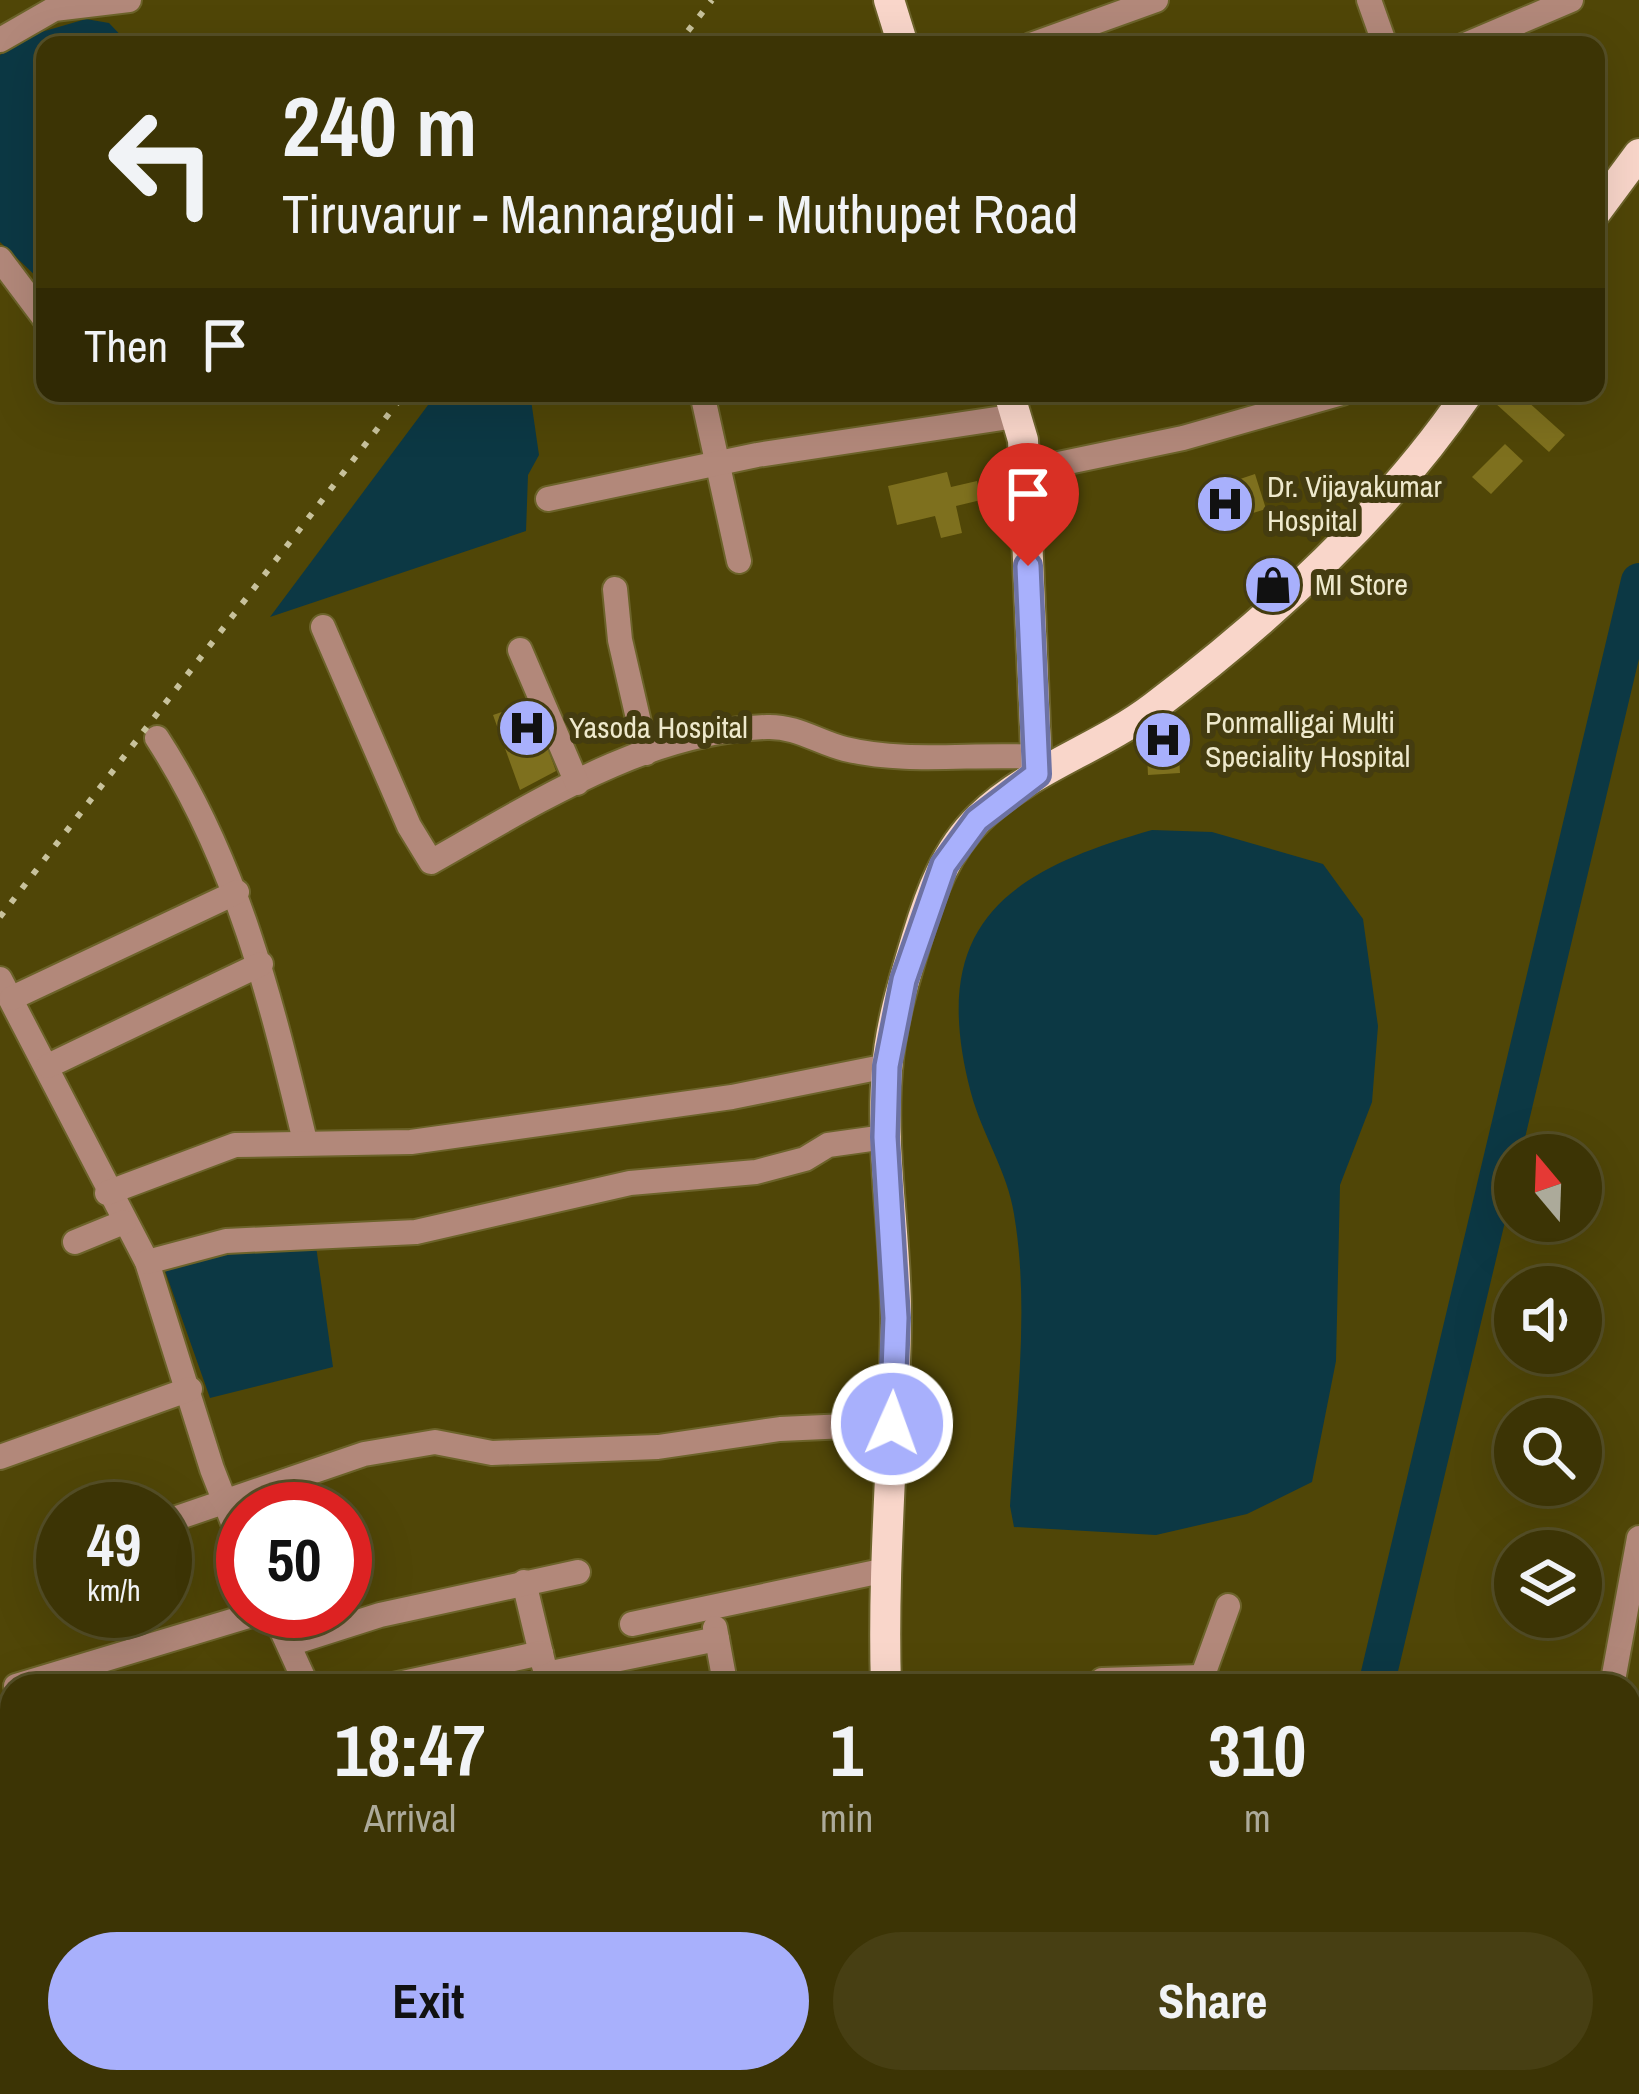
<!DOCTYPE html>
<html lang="en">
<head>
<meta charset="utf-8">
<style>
	body { margin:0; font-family:"Archivo Narrow",sans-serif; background:#473f13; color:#f1f3f6; height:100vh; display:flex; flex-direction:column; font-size:45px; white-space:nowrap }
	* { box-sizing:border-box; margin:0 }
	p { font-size:39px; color:#acaa9a }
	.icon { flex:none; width:66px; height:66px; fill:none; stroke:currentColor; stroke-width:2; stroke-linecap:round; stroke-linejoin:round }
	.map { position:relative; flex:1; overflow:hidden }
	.sheet { position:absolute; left:0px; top:1674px; width:1641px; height:420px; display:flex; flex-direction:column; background:#3c3405; border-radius:36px 36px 0 0; box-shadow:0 12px 48px #0002,0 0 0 3px #554f27 }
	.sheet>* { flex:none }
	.top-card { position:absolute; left:36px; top:36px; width:1569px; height:366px; border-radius:24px; box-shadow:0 12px 48px #0002,0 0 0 3px #554f27; background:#3c3405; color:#f1f3f6; overflow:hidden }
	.needle { width:78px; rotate:341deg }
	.fabs { position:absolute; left:1494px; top:1134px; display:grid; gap:24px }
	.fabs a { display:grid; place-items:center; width:108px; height:108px; border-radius:50%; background:#3c3405; box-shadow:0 12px 48px #0002,0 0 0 3px #554f27; font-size:60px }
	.speed { position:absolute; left:36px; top:1482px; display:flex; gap:24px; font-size:60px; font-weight:700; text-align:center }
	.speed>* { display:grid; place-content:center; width:156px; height:156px; border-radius:50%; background:#3c3405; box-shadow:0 12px 48px #0002,0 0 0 3px #554f27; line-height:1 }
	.speed small { font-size:30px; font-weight:400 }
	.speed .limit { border:18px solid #d22; background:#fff; color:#111 }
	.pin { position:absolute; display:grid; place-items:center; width:102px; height:102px; color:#fff; margin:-123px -51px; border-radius:50% 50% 50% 0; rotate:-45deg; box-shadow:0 0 12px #0007 }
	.pin .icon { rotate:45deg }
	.me { position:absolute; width:132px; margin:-66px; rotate:2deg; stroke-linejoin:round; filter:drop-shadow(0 0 9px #0008) }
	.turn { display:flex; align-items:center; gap:42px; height:252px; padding:0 48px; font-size:54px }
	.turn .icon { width:156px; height:156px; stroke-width:2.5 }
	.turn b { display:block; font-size:84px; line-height:102px }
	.then { display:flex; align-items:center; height:114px; padding:0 48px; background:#0003; gap:24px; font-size:45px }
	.eta { display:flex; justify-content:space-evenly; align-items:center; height:204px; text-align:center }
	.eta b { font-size:72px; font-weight:700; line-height:84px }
	.action { display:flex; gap:24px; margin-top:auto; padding:24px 48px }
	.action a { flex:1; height:138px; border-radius:72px; background:#a8b0fc; color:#111; font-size:48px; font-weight:700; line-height:138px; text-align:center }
	.action a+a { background:#473f13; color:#f1f3f6 }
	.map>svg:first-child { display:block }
</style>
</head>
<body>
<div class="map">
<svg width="1639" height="2094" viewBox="0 0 1639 2094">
	<rect width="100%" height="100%" fill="#504607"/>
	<g fill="#0c3844">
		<polygon points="86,19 109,23 130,45 45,45 41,281 0,242 0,55 38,33"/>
		<polygon points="437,393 530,393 539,455 528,475 526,531 270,617"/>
		<path d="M1152,830L1212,832L1323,864L1363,919L1378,1026L1372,1102L1340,1185L1336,1361L1312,1482L1247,1514L1156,1535L1014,1527L1010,1506C1016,1411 1030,1308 1014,1214C1008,1173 982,1134 971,1093C927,926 1004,872 1152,830Z"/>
		<polygon points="316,1246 333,1367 210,1398 163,1265 239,1248"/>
	</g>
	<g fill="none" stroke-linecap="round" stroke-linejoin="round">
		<g stroke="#0c3844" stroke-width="36">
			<polyline points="1376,1686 1639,581"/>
			<polyline points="1322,2094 1324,2082"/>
		</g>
	</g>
	<g fill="#7e701e">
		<polygon points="1484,393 1518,393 1565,435 1549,452"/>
		<polygon points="1505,444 1523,461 1491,494 1472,477"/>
		<polygon points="947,472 951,487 977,481 981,500 956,506 962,533 941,538 935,516 897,525 888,486"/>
		<polygon points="1255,474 1266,509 1227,521 1216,487"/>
		<polygon points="531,702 556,771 520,790 493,715"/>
		<polygon points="1177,718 1180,773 1148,775 1146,735 1153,726"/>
	</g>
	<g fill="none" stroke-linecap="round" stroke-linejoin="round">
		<g stroke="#6c632a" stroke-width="28">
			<g id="minor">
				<polyline points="1369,0 1385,45"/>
				<polyline points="0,40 54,9 129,0"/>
				<polyline points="1031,45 1156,0"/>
				<polyline points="1465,45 1571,0"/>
				<polyline points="0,259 45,319"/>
				<polyline points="702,393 739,561"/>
				<polyline points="1025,471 1183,438 1342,393"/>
				<polyline points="548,499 757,455 1016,416"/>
				<polyline points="615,589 620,640 646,753"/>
				<path d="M323,627L409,826L431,862C534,804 645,731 767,727C797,726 817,742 845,749C906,764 974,753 1036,757"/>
				<polyline points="520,650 577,783"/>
				<path d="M157,738C237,861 271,1000 305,1141"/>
				<polyline points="0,979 147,1262 212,1469 243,1548"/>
				<polyline points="12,998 237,892"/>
				<polyline points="48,1066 261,964"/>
				<polyline points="107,1193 235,1145 411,1142 732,1097 887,1066"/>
				<polyline points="75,1242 124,1222"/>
				<polyline points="147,1262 226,1241 416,1232 630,1183 756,1172 805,1159 828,1145 885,1137"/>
				<polyline points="0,1457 190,1389"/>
				<polyline points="165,1522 364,1454 435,1442 492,1453 658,1447 780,1429 892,1424"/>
				<polyline points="524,1582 544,1666"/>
				<polyline points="273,1611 307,1686"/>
				<polyline points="632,1624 886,1570"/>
				<polyline points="715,1628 724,1677"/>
				<polyline points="289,1644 380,1615 578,1572"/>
				<polyline points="546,1674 717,1639"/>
				<polyline points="1102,1680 1200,1677"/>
				<polyline points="16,1686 265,1611"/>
				<polyline points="389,1686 541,1653"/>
				<polyline points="1199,1686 1228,1606"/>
				<polyline points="1612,1686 1639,1538"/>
				<polyline points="0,1911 12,1986"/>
				<polyline points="0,2035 0,2053"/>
				<polyline points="343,2082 346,2094"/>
				<polyline points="508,2082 510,2094"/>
				<polyline points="1013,2082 1016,2094"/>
				<polyline points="1617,2082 1619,2094"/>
				<polyline points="704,2094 789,2082"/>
			</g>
		</g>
		<g stroke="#6c632a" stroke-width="34">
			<g id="major">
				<polyline points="889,0 903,45"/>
				<polyline points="1596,212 1639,154"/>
				<polyline points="1009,393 1023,440 1037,774"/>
				<path d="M886,1686C882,1565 894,1444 896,1323C897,1239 880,1155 887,1070C890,1025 904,980 917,937C930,894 946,850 979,818C1029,769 1099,749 1154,707C1269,620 1387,512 1468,393"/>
				<polyline points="123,2094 154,2082"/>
			</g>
		</g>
		<use href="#minor" stroke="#b2887a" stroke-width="24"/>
		<use href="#major" stroke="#f9d6ca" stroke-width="30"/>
		<g stroke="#c8c29c" stroke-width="6" stroke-dasharray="6 12" stroke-linecap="butt">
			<polyline points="677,45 712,0"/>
			<polyline points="0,917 405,393"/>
		</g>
	</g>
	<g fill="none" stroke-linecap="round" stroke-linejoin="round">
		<g stroke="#6d72a4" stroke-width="30">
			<polyline id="route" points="892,1424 896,1318 885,1137 887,1066 904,980 944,865 977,820 1037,774 1028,566"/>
		</g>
		<use href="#route" stroke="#a8b0fc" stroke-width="21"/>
	</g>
	<defs>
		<g id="hospital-disc" transform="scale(3)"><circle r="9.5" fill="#a8b0fc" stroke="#443c10"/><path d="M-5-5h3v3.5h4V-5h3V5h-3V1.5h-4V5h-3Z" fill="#111"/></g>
		<g id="shop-disc" transform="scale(3)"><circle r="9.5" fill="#a8b0fc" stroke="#443c10"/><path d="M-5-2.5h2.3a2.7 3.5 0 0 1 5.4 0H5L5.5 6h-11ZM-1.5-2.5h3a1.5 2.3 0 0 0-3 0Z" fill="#111"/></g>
	</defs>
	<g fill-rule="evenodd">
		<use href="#hospital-disc" x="1225" y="504"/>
		<use href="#shop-disc" x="1273" y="585"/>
		<use href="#hospital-disc" x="527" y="728"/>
		<use href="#hospital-disc" x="1163" y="740"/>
	</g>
	<g text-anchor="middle" stroke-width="12" stroke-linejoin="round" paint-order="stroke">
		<g font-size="30" fill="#eee9cc" stroke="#443c10" text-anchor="start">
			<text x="1267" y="497">Dr. Vijayakumar<tspan x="1267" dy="34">Hospital</tspan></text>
			<text x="1315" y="595">MI Store</text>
			<text x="1205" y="733">Ponmalligai Multi<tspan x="1205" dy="34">Speciality Hospital</tspan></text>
			<text x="569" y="738">Yasoda Hospital</text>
		</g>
	</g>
</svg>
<div class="fabs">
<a><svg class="needle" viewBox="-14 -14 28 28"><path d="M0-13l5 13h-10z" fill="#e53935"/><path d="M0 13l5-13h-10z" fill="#acaa9a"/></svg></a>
<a><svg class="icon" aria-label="sound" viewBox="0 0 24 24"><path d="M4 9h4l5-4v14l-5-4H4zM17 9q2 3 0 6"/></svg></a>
<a><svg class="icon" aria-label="search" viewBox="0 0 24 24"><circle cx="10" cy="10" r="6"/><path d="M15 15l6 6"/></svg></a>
<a><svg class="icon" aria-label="layers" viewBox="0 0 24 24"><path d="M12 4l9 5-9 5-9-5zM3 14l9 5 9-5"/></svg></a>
</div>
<div class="speed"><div>49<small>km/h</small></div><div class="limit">50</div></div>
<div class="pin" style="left:1028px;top:566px;background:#d93025"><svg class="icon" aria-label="arrive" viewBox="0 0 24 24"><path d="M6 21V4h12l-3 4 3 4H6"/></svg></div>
<svg class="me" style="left:892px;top:1424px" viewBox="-20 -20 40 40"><circle r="17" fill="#a8b0fc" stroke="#fff" stroke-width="3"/><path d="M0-11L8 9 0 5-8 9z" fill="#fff"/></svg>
<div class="top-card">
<div class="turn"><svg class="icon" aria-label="left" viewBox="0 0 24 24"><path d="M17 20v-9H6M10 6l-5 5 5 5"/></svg><div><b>240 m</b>Tiruvarur - Mannargudi - Muthupet Road</div></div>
<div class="then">Then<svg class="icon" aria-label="arrive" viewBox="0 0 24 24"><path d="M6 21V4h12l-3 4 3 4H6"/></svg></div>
</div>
<section class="sheet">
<div class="eta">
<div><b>18:47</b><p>Arrival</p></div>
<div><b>1</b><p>min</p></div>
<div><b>310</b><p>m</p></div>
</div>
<div class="action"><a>Exit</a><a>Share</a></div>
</section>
</div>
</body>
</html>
